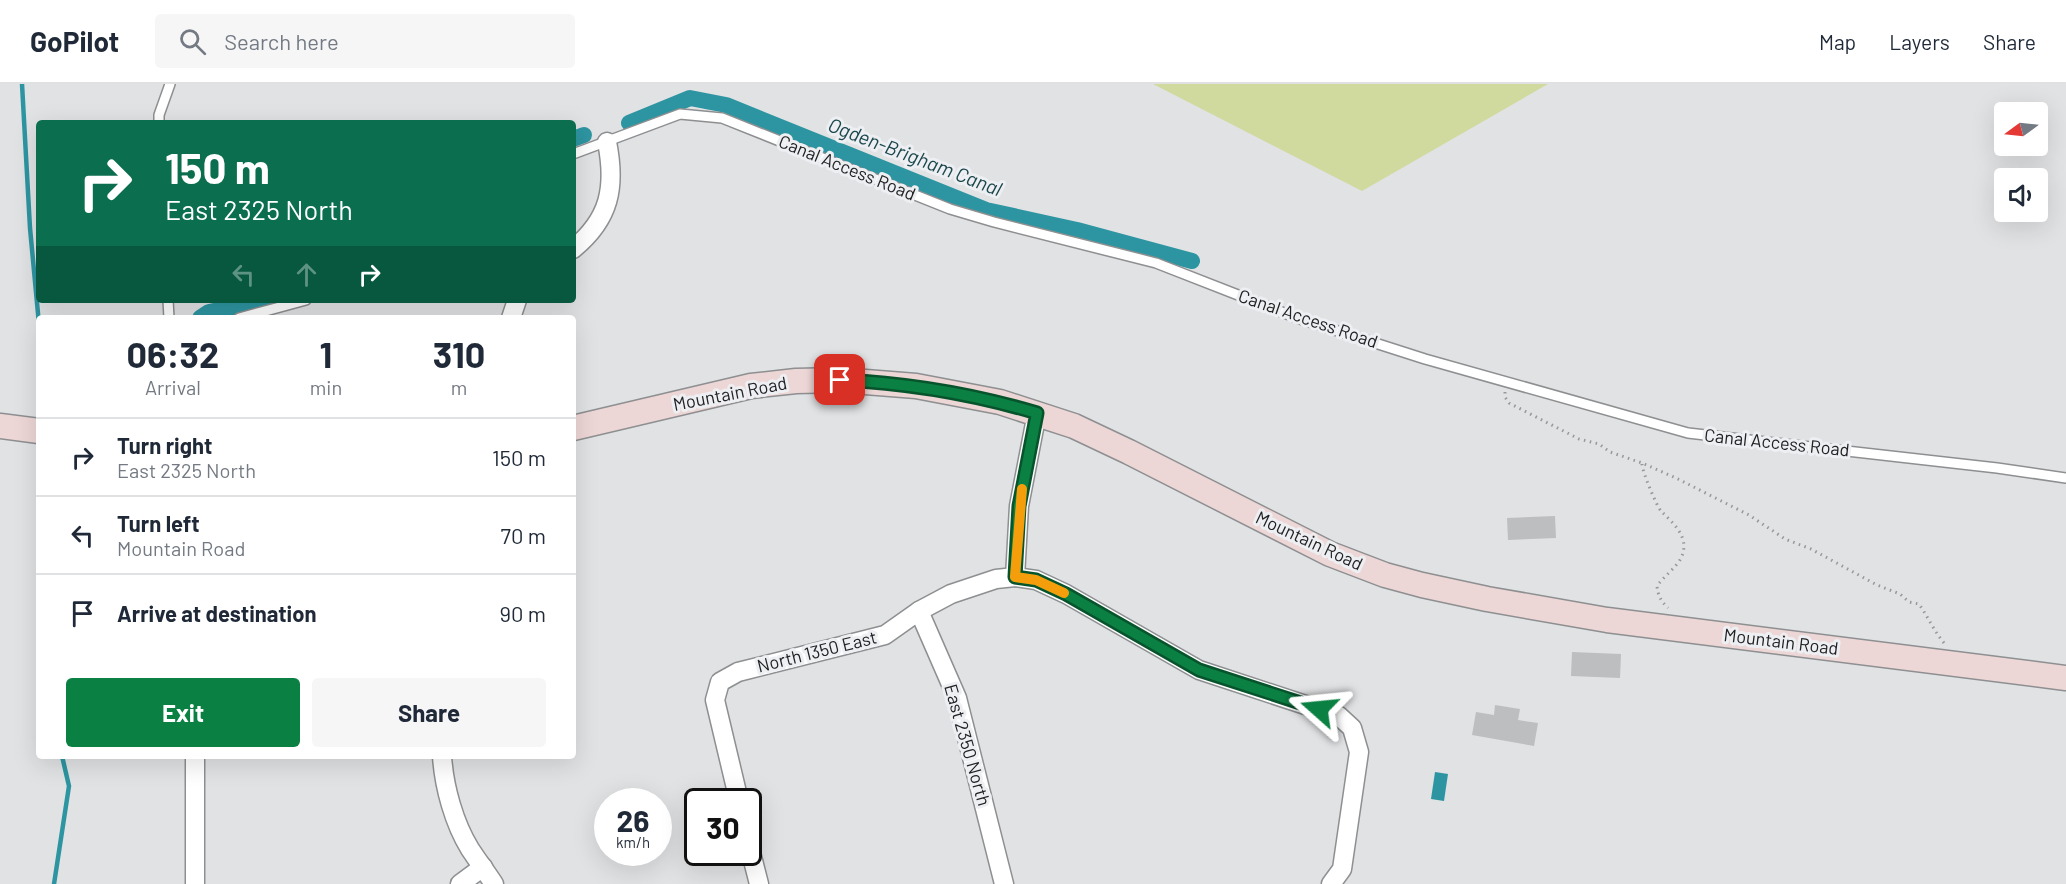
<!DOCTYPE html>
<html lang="en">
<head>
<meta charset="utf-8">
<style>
	body { margin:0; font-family:Barlow,sans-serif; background:#f6f6f7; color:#1f2937; height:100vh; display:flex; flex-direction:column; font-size:22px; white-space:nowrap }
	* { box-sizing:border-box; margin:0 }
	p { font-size:20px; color:#747a83 }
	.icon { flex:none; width:33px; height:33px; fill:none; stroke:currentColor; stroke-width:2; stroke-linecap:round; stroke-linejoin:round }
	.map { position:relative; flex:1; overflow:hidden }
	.panel { position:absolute; left:36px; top:231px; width:540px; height:444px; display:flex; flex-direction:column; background:#fff; border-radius:6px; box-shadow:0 6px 24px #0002 }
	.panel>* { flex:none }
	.guide { position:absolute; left:36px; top:36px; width:540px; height:183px; border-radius:6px; box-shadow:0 6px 24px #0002; background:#0b6e4f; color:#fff; overflow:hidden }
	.needle { width:39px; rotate:255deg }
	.tools { position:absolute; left:1994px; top:18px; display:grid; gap:12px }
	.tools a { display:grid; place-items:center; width:54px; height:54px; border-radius:6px; background:#fff; box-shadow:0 6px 24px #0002; font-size:30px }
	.speed { position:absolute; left:594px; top:704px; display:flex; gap:12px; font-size:30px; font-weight:700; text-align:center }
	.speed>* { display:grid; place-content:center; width:78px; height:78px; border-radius:50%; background:#fff; box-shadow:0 6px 24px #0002; line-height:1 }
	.speed small { font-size:15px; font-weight:400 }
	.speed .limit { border:3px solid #111; border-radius:9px; background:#fff; color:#111 }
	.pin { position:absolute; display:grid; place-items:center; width:51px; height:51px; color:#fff; margin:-26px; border-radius:12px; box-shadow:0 3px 9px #0006 }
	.me { position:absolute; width:66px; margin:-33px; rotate:288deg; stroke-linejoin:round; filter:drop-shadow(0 0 4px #0008) }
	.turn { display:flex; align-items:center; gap:21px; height:126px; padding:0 30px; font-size:27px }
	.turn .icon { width:78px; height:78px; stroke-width:2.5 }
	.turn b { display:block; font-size:42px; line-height:51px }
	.lanes { display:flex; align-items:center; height:57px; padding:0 30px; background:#0003; justify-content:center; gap:30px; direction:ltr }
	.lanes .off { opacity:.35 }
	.eta { display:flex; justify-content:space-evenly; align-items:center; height:102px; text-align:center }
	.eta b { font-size:36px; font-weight:700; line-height:42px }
	.primary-button { display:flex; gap:12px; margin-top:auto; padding:12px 30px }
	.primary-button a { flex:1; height:69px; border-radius:6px; background:#0b8043; color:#fff; font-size:24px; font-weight:700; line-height:69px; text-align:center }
	.primary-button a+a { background:#f6f6f7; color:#1f2937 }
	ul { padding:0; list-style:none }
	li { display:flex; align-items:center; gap:18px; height:78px; padding:0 30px; border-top:2px solid #e0e1e3 }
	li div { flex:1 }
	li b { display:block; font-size:22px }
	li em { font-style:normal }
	header { display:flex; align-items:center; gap:36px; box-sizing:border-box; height:84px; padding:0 30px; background:#fff; border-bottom:2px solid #e0e1e3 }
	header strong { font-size:28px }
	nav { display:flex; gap:33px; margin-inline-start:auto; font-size:21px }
	.search { width:420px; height:54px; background:#f6f6f7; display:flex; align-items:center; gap:15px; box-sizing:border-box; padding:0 21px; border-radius:6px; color:#747a83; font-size:22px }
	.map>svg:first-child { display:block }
</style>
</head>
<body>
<header>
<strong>GoPilot</strong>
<div class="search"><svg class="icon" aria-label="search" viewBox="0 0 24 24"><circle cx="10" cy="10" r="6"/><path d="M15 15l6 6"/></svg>Search here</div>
<nav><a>Map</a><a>Layers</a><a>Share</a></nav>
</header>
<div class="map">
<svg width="2066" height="800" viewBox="0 0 2066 800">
	<rect width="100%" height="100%" fill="#e0e2e4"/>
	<polygon fill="#d0da9f" points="1153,0 1548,0 1362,107"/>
	<polygon fill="#2d95a1" points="1435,688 1448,690 1444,717 1431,715"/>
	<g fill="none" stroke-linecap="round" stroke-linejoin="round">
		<g stroke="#2d95a1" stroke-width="4.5">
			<polyline points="22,0 30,144 39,240"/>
			<polyline points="54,800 69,702 62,672"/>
		</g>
		<g stroke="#2d95a1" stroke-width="16">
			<polyline points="629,39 690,14 726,21 986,126 1077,146 1192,177"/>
			<polyline points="573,55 584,51"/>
			<polyline points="200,234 209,228 267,216"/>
		</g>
	</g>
	<g fill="#bcbec0">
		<polygon points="1555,432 1556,454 1508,456 1507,434"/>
		<polygon points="1572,568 1621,570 1620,594 1571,592"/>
		<polygon points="1495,621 1520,625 1518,636 1538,639 1534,662 1472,651 1476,628 1494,631"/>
	</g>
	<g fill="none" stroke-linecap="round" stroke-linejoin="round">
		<g stroke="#8d8f91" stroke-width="12">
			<g id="lane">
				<polyline points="159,39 159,31 170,0"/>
				<polyline points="573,70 680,30 722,34 950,125 994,138 1156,179 1297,234 1425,275 1688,349 1997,384 2066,394"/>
				<polyline points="168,216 169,234"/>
				<polyline points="239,234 306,216"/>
			</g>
		</g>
		<g stroke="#8d8f91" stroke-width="21">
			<g id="street">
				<path d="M573,165C610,135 616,103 607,58"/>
				<polyline points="511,234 517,216"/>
				<polyline points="1015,493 1019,422 1037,329"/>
				<polyline points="919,527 957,614 1004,800"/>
				<path d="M442,672C444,703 454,739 470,765C478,777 486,788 494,800"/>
				<polyline points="739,717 715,616 720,598 738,588 885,551 919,527 951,510 996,495 1015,493 1036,496 1066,510 1199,586 1339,632 1352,644 1359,668 1342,785 1331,800"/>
				<polyline points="748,757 759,800"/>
				<polyline points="195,800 195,672"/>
				<polyline points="460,800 483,783"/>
			</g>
		</g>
		<g stroke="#8d8f91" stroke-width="27">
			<g id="secondary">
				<polyline points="0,342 39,347"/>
				<polyline points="573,344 751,302 796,297 840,296 916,302 1000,318 1074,342 1129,368 1330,470 1385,491 1422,501 1487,515 1607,536 2066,594"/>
			</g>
		</g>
		<g stroke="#979899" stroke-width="3" stroke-dasharray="1.5 4.5" stroke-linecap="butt">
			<path d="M1505,308V313L1509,319L1579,355L1599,360L1610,368L1642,379L1676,394L1749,431L1785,455L1811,465L1877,501L1900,510L1909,518L1919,520C1928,533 1934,547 1944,559"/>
			<path d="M1642,380C1642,387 1657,423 1661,427C1673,439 1691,454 1681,474C1676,484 1664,492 1657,502C1658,512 1661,517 1668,524"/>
		</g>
		<use href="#lane" stroke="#fff" stroke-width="9"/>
		<use href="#street" stroke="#fff" stroke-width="18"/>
		<use href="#secondary" stroke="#edd6d6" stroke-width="24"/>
	</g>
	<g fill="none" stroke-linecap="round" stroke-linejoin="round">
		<g stroke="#07532c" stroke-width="15">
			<path id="route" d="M840,296C907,299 973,310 1037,329L1019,422L1015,493L1036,496L1066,510L1199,586L1319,625"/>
		</g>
		<use href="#route" stroke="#0b8043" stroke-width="10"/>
		<polyline stroke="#f59e0b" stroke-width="10" points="1022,405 1015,493 1036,496 1064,509"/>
	</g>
	<g text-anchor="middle" stroke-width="6" stroke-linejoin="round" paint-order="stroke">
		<g font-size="18" fill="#222223" stroke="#edeff2">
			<text transform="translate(847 84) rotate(22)" y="6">Canal Access Road</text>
			<text transform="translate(1308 235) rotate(19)" y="6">Canal Access Road</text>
			<text transform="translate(730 310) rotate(-11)" y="6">Mountain Road</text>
			<text transform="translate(1777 359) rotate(6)" y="6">Canal Access Road</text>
			<text transform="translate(1309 457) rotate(25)" y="6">Mountain Road</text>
			<text transform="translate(1781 558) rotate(7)" y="6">Mountain Road</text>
			<text transform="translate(817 568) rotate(-14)" y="6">North 1350 East</text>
			<text transform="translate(967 661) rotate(74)" y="6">East 2350 North</text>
		</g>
		<g font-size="20" font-style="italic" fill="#1b474d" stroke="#edeff2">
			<text transform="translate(915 73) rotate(21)" y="7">Ogden-Brigham Canal</text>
		</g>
	</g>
</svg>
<div class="tools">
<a><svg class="needle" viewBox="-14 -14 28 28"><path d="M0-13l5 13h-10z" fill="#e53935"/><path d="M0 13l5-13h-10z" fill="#747a83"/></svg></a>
<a><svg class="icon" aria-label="sound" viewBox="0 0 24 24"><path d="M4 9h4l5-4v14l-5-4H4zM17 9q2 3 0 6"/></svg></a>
</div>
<div class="speed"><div>26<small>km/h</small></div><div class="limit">30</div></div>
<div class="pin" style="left:840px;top:296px;background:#d93025"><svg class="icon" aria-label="arrive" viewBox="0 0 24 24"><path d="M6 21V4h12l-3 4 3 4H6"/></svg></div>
<svg class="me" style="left:1319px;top:625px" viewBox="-20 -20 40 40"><path d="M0-17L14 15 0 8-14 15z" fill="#0b8043" stroke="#fff" stroke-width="4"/></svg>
<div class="guide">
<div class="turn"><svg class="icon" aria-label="right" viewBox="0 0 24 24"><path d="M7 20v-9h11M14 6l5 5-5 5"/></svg><div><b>150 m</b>East 2325 North</div></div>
<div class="lanes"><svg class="icon off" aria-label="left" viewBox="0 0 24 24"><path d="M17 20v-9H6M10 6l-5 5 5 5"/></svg><svg class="icon off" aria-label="ahead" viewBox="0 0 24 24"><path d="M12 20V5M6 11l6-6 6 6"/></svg><svg class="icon" aria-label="right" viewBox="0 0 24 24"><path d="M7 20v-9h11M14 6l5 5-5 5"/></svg></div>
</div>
<section class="panel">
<div class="eta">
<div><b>06:32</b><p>Arrival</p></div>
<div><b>1</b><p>min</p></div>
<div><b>310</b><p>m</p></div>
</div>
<ul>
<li><svg class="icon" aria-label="right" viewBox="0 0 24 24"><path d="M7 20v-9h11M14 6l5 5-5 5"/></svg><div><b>Turn right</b><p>East 2325 North</p></div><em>150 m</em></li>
<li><svg class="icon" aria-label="left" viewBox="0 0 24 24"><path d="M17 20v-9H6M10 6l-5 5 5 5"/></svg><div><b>Turn left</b><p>Mountain Road</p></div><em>70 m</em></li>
<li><svg class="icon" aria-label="arrive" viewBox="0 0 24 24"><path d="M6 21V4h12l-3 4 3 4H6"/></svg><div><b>Arrive at destination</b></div><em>90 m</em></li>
</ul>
<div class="primary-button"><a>Exit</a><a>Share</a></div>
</section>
</div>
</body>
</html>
